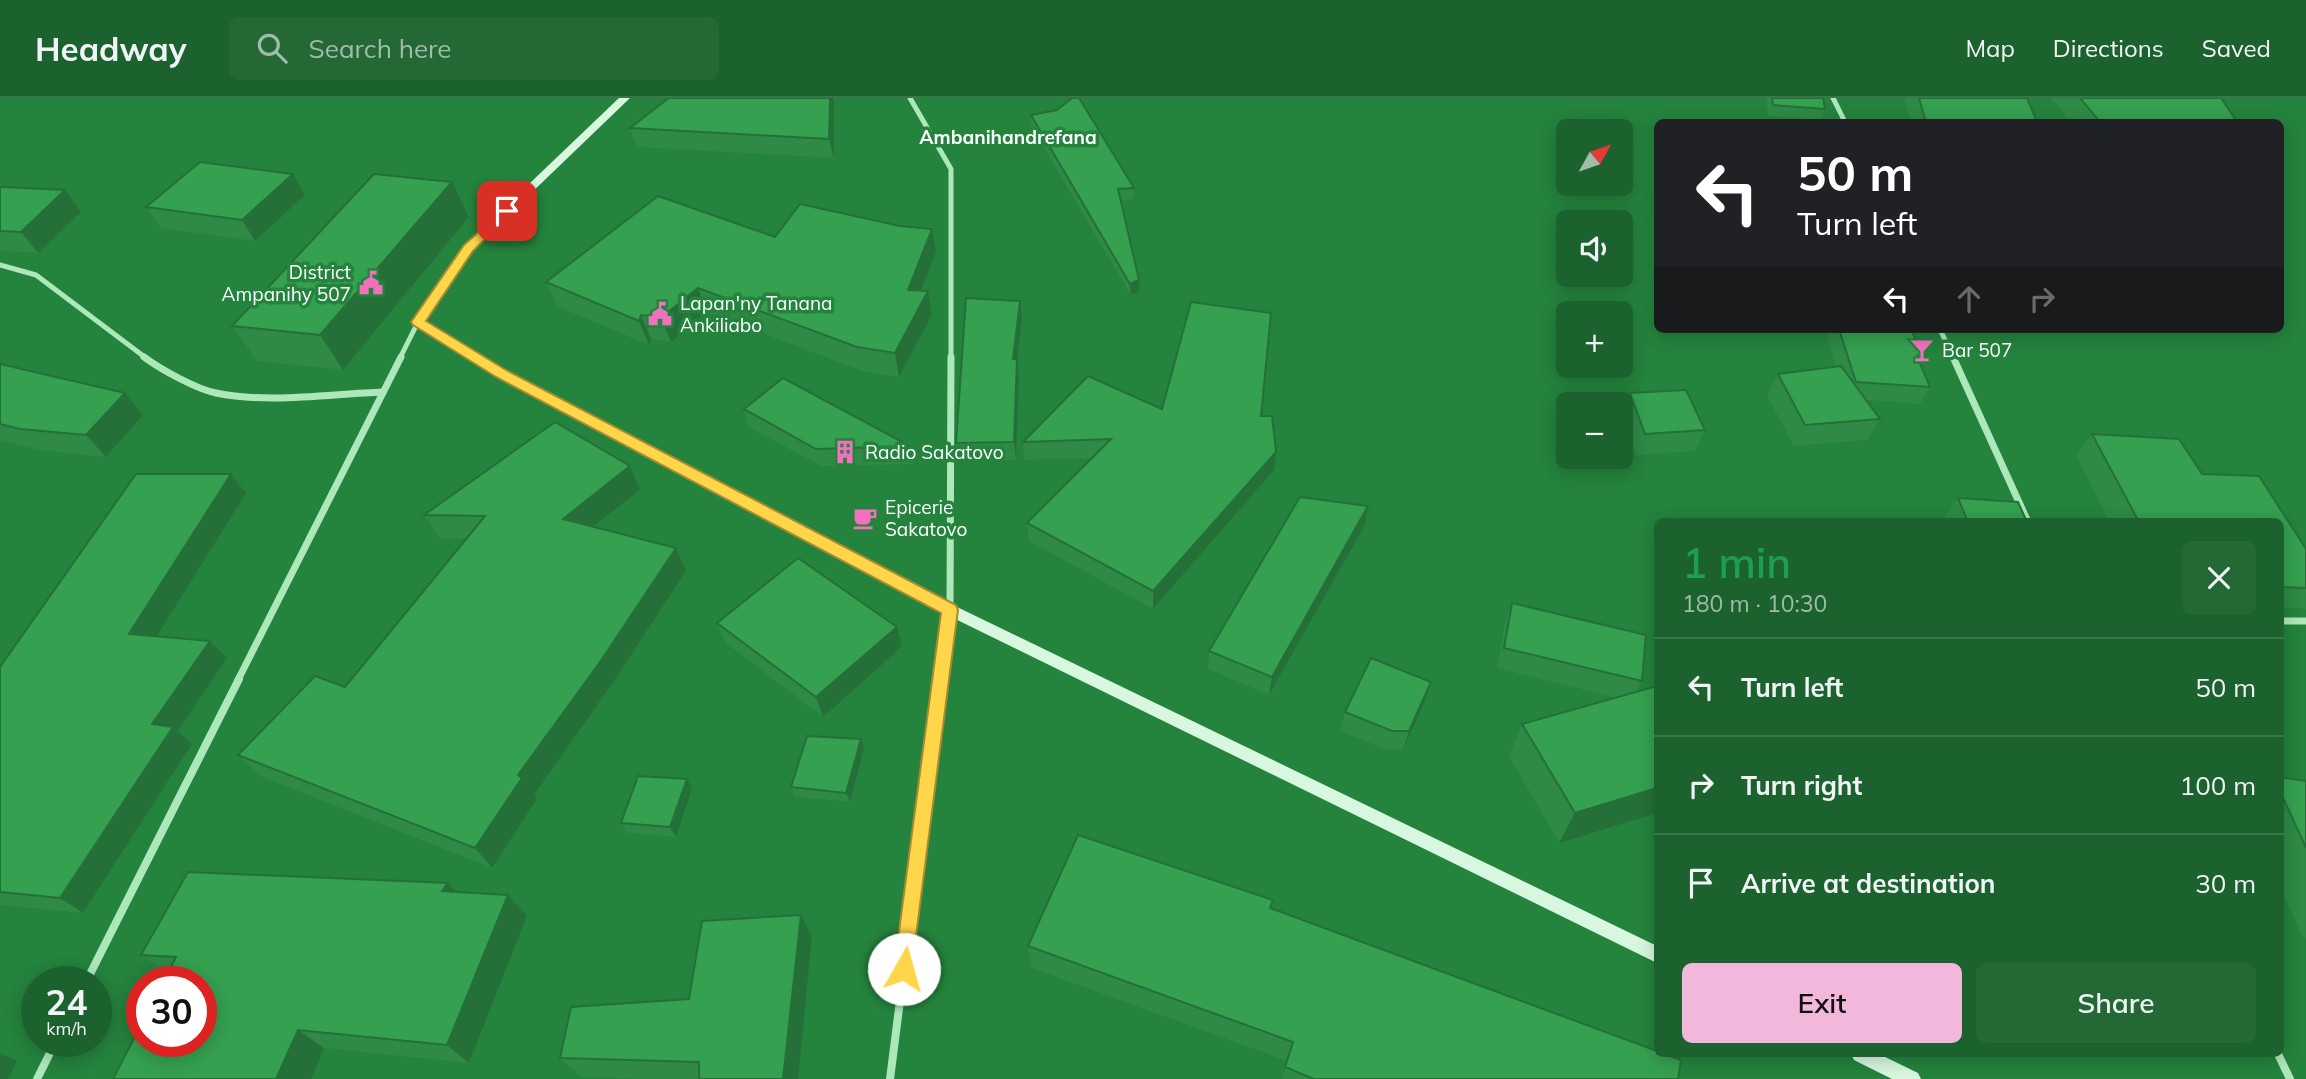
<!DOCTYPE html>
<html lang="en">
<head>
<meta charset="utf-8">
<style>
	body { margin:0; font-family:Mulish,sans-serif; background:#246836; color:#f1f3f6; height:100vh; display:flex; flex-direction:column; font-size:26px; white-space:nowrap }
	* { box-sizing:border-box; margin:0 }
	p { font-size:23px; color:#a0bcaa }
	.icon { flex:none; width:38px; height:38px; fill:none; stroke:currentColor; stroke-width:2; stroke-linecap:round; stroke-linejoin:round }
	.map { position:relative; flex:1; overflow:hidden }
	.drawer { position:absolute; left:1654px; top:420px; width:630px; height:539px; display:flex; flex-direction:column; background:#1b622e; border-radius:10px; box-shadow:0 4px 18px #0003 }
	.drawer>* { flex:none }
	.banner { position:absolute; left:1654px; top:21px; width:630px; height:214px; border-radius:10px; box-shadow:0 4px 18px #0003; background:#202124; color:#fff; overflow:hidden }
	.needle { width:46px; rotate:50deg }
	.buttons { position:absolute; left:1556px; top:21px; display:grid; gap:14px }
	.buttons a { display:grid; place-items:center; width:77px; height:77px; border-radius:10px; background:#1b622e; box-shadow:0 4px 18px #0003; font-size:35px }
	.speed { position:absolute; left:21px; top:868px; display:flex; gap:14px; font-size:35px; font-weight:700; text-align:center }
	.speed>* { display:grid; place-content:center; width:91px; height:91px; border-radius:50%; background:#1b622e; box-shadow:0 4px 18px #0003; line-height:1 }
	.speed small { font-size:18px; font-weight:400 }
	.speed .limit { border:10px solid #d22; background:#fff; color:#111 }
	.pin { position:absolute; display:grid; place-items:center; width:60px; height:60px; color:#fff; margin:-30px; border-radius:14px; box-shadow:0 4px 10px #0006 }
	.me { position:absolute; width:77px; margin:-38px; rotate:7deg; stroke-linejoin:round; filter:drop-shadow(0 0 5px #0008) }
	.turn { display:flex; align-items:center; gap:24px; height:147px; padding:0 28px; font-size:32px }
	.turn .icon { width:91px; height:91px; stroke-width:2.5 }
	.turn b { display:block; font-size:49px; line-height:60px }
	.lanes { display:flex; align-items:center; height:66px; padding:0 28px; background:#0003; justify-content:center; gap:35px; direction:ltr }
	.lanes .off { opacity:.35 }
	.round { display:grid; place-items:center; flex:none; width:74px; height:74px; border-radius:10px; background:#246836 }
	.head { display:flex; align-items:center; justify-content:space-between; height:119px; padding:0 28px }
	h1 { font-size:42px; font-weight:600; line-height:52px; color:#1e9e55 }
	.action { display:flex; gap:14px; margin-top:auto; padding:14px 28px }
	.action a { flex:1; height:80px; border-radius:10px; background:#f1b8dc; color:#111; font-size:28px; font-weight:600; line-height:80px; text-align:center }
	.action a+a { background:#246836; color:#f1f3f6 }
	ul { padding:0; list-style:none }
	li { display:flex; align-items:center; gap:21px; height:98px; padding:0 28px; border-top:2px solid #39764a }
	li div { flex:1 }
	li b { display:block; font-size:26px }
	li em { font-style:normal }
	header { display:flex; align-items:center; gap:42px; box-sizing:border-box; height:98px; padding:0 35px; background:#1b622e; border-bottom:2px solid #39764a }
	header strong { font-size:33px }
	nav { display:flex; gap:38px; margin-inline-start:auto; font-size:24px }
	.search { width:490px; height:63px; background:#246836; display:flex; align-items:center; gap:18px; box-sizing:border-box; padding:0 24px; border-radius:10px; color:#a0bcaa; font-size:26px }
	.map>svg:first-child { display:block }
</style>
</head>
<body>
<header>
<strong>Headway</strong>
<div class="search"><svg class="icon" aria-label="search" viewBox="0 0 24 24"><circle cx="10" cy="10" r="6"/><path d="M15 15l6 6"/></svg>Search here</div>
<nav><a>Map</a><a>Directions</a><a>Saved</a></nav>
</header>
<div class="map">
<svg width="2306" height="981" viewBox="0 0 2306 981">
	<rect width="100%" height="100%" fill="#24833d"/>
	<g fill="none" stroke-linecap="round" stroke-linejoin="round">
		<g stroke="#ade8bb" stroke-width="5">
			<polyline points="910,0 951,71 951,260"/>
			<polyline points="1833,0 1845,24"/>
			<polyline points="0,167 36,177 146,260"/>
			<polyline points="1940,231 1953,260"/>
			<polyline points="400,260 418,224"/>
		</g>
		<g stroke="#ade8bb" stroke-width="7">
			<path d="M144,259C160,271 196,291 216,295C269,306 329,296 383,294"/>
			<polyline points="1953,259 2028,424"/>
			<polyline points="2280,523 2306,523"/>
			<polyline points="238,582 401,259"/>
			<polyline points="941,582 950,512 951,259"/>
		</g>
		<g stroke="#ade8bb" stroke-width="8">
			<polyline points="86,884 239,581"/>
			<polyline points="2278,956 2290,981"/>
			<polyline points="37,981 56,943"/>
			<polyline points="890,981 941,581"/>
		</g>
		<g fill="#d7f7df" fill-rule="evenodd">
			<polygon points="619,0 630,0 472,152 425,223 505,272 955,508 1657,848 1657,865 945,516 497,278 414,227 412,224 464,148"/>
			<polygon points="1851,956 1879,956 1918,975 1921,981 1892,981 1854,962"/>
		</g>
	</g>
	<g fill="#2e8a45">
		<polygon points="834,0 834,60 636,49 630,30"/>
		<polygon points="1766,0 1823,0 1825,11 1820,22 1768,18"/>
		<polygon points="1904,0 2027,0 2037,24 1911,24"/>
		<polygon points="2051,0 2221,0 2237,24 2070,24"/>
		<polygon points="1031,17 1134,90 1134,101 1121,102 1139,182 1139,194 1131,197 1031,28"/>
		<polygon points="0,90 81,114 38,155 0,153"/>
		<polygon points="305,97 255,143 161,130 146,109"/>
		<polygon points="469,119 343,272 257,263 232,228"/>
		<polygon points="775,139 936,154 921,193 928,193 932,217 899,279 862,273 707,214 671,244 651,241 649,247 557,208 546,184"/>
		<polygon points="1020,203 1022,222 1017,263 1019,280 1016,362 959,364 956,345"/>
		<polygon points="1825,231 1911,231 1923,259 1920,264 1930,289 1920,306 1866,302 1880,321 1867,342 1794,348 1767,298 1778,276 1836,269"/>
		<polygon points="0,266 125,295 143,317 106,359 40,352 0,342"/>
		<polygon points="1630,295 1705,332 1695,353 1636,357 1622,316"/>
		<polygon points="744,311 910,348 914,366 821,368 749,329"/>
		<polygon points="1162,311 1261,318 1276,354 1274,372 1153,511 1029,443 1027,425 1092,360 1025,362 1023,344"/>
		<polygon points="2092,336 2179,341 2202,376 2259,378 2306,451 2306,511 2280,509 2280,424 2110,424 2076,357"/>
		<polygon points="630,368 640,392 594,429 686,473 612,586 534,697 537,701 492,770 260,678 238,657 345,589 466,441 439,440 424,417"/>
		<polygon points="231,376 246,395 157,538 210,543 227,560 178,633 192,646 83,815 0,807 0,569"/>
		<polygon points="1958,400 2027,424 1945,424 1943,420"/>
		<polygon points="1365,427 1269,597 1208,571 1209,553"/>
		<polygon points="1512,505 1642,583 1636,594 1657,588 1559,745 1509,658 1522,626 1618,600 1497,570 1505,525"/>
		<polygon points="717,525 897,529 902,549 823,619 726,545"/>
		<polygon points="1431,584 1425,603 1403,652 1387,652 1340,633 1345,614"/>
		<polygon points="864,651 850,704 795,699 791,689"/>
		<polygon points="2280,679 2306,683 2306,840 2303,840 2280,788"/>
		<polygon points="692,691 676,739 627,735 621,725"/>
		<polygon points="448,785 457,794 527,818 469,965 324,950 168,875 141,857"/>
		<polygon points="1271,811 1678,981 1282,981 1287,963 1032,870 1028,848"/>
		<polygon points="812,839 798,981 640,981 581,979 560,960 689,901"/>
	</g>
	<g fill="#257038">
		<polygon points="830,0 834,0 834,60 829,41"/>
		<polygon points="293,76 305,97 255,143 242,122"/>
		<polygon points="452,84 469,119 343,272 320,237"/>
		<polygon points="65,92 81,114 38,155 21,134"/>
		<polygon points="932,131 936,154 912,216 908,192"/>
		<polygon points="1139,182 1139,194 1131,197 1130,186"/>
		<polygon points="698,190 707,214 671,244 661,220"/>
		<polygon points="928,193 932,217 899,279 895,255"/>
		<polygon points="1020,203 1022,222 1017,263 1019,280 1016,362 1014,344 1013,261"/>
		<polygon points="641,217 651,241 649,247 639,223"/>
		<polygon points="125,295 143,317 106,359 86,337"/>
		<polygon points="1276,354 1274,372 1153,511 1153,493"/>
		<polygon points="630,368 640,392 575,443 563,421"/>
		<polygon points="231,376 246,395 147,554 129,536"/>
		<polygon points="1368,408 1365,427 1269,597 1272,579"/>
		<polygon points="676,450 686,473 612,586 534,697 537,701 492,770 475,750 518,677"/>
		<polygon points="897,529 902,549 823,619 816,599"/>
		<polygon points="210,543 227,560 178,633 192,646 83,815 60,800 152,626"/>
		<polygon points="1431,584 1425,603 1403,652 1409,633"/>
		<polygon points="861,641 864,651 850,704 846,695"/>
		<polygon points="687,681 692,691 676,739 670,729"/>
		<polygon points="1657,690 1657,715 1559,745 1575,715"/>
		<polygon points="448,785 468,806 442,793"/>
		<polygon points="508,797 527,818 469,965 447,947"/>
		<polygon points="801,817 812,839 798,981 783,981"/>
		<polygon points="298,932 324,950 311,981 276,981"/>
		<polygon points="0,955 17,963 8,981 0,981"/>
	</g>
	<g fill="#35a050" stroke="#257038" stroke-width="2">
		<polygon points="669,0 830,0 829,41 630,30"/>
		<polygon points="1072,0 1079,0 1134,90 1118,91 1139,182 1130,186 1031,17 1057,12"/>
		<polygon points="1772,0 1823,0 1825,11 1773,7"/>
		<polygon points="1919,0 2027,0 2037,24 1926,24"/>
		<polygon points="2080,0 2221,0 2237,24 2100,24"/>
		<polygon points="200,64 293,76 242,122 146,109"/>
		<polygon points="374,76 452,84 320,237 232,228"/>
		<polygon points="1,89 65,92 21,134 0,133 0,90"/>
		<polygon points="658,98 775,139 800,106 900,128 932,131 908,192 928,193 895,255 857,249 698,190 661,220 641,217 639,223 546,184"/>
		<polygon points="966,200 1020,203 1013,261 1017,261 1014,344 956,345"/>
		<polygon points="1191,204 1271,215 1261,318 1272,318 1276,354 1153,493 1027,425 1111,341 1023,344 1088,278 1162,311"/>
		<polygon points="1839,231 1911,231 1923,259 1917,258 1930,289 1856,284"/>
		<polygon points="0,266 125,295 86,337 20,331 0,326"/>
		<polygon points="1841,268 1880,321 1805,327 1778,276"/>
		<polygon points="783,280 910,348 816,351 744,311"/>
		<polygon points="1686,292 1705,332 1645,336 1630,295"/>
		<polygon points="555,324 630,368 563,421 676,450 600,564 518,677 522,680 475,750 238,657 315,578 345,589 485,418 424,417"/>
		<polygon points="2092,336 2179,341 2202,376 2259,378 2306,451 2306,490 2280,489 2280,424 2139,424"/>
		<polygon points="136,376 231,376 129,536 210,543 152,626 173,629 60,800 0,794 0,569"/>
		<polygon points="1300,399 1368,408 1272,579 1209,553"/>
		<polygon points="1958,400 2018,404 2027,424 1968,424"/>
		<polygon points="798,460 897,529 816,599 717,525"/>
		<polygon points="1512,505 1646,537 1642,583 1504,550"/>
		<polygon points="1371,560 1431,584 1409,633 1392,633 1345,614"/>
		<polygon points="1657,588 1657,690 1575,715 1522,626"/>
		<polygon points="807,638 861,641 846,695 791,689"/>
		<polygon points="638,678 687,681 670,729 621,725"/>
		<polygon points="2280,679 2306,683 2306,750 2280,693"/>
		<polygon points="1078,737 1273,802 1270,810 1657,953 1657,956 1664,956 1681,962 1678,981 1314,981 1285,969 1293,944 1028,848"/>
		<polygon points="188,774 448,785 442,793 508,797 447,947 298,932 276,981 113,981 142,925 142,943 201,943 201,884 163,884 176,859 141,857"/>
		<polygon points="801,817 783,981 699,981 699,964 560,960 571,909 689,901 702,823"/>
	</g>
	<polygon fill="#ffd54a" stroke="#a68a30" stroke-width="2" points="507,109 511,110 511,115 473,153 426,223 506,272 956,507 958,512 911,877 904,880 897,877 894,871 941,515 496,279 413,227 411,224 464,147"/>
	<defs>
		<g id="civic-bare" transform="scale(1.89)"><path d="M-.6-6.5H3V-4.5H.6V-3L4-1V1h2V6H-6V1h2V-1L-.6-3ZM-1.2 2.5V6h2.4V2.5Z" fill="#f271bd" stroke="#24833d" stroke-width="2.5" paint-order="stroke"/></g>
		<g id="bar-bare" transform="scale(1.89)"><path d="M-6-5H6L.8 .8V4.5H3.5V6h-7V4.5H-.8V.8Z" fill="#f271bd" stroke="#24833d" stroke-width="2.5" paint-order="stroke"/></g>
		<g id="building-bare" transform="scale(1.89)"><path d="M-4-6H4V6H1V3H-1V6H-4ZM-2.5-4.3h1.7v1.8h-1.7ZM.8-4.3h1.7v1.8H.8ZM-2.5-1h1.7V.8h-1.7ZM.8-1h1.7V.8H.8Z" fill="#f271bd" stroke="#24833d" stroke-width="2.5" paint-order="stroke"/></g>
		<g id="cafe-bare" transform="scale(1.89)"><path d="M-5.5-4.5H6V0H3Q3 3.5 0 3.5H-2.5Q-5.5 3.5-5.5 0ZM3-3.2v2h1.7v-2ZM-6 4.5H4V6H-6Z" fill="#f271bd" stroke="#24833d" stroke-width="2.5" paint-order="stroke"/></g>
	</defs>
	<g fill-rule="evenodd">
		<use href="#civic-bare" x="371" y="185"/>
		<use href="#civic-bare" x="660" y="216"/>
		<use href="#bar-bare" x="1922" y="252"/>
		<use href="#building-bare" x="845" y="354"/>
		<use href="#cafe-bare" x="865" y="420"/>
	</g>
	<g text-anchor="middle" stroke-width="7" stroke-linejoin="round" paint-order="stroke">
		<g font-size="19" font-weight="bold" fill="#fff" stroke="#24833d">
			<text x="1008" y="46">Ambanihandrefana</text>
		</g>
		<g font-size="19" fill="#fff" stroke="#24833d" text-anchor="start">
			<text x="351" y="181" text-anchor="end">District<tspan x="351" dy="22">Ampanihy 507</tspan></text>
			<text x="680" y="212">Lapan'ny Tanana<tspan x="680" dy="22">Ankiliabo</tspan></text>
			<text x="1942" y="259">Bar 507</text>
			<text x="865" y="361">Radio Sakatovo</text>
			<text x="885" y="416">Epicerie<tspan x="885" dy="22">Sakatovo</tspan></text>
		</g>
	</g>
</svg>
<div class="buttons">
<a><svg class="needle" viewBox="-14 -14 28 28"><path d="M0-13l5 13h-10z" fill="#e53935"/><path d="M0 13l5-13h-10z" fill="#a0bcaa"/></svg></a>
<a><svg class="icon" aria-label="sound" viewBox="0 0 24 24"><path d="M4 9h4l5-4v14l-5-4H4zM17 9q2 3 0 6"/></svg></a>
<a>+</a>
<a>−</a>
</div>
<div class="speed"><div>24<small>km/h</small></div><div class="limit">30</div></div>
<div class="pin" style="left:507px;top:113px;background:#d93025"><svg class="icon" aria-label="arrive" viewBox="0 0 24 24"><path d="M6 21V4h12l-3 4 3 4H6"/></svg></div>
<svg class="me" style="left:904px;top:871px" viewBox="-20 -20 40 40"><circle r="19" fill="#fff"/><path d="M0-13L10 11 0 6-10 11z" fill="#ffd54a"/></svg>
<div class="banner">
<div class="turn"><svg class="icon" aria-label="left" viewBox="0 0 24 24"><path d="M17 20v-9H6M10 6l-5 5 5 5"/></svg><div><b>50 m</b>Turn left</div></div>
<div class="lanes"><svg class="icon" aria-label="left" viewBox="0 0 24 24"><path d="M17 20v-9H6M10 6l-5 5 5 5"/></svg><svg class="icon off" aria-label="ahead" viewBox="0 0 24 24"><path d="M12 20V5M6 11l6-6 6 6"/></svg><svg class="icon off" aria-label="right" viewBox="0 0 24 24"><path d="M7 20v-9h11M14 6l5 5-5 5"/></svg></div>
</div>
<section class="drawer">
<div class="head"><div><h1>1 min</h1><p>180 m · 10:30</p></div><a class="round"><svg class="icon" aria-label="close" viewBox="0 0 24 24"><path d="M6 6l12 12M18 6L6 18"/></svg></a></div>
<ul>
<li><svg class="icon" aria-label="left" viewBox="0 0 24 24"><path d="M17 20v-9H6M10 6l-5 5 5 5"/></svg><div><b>Turn left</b></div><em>50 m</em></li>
<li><svg class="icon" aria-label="right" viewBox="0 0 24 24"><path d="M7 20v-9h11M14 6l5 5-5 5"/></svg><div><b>Turn right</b></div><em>100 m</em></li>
<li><svg class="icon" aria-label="arrive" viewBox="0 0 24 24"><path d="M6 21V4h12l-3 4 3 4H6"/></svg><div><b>Arrive at destination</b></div><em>30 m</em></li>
</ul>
<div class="action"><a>Exit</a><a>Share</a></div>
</section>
</div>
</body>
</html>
